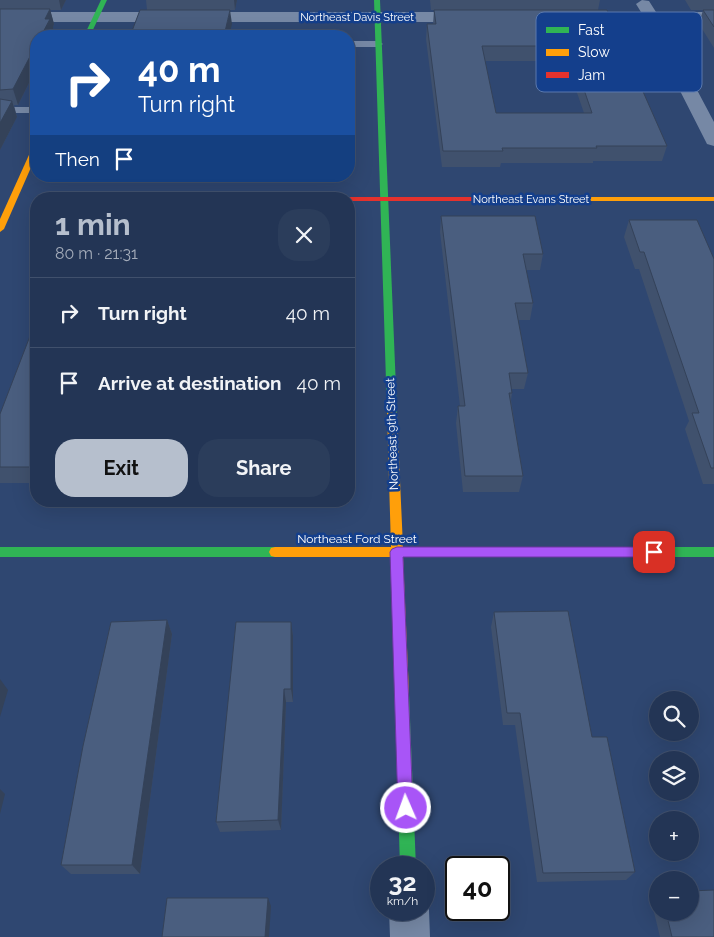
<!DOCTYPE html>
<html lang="en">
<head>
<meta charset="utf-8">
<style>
	body { margin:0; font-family:Raleway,sans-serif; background:#2b3d5b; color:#f1f3f6; height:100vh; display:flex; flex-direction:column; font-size:19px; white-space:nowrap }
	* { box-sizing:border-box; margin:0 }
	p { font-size:16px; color:#a3abb9 }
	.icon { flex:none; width:28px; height:28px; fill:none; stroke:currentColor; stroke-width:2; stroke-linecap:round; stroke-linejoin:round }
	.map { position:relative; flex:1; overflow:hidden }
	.panel { position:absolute; left:30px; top:192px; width:325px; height:315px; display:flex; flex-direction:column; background:#233555; border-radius:20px; box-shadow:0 5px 20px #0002,0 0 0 1px #40506c }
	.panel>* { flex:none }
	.guide { position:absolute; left:30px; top:30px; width:325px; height:152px; border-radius:20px; box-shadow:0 5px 20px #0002,0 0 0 1px #40506c; background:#1a4fa0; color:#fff; overflow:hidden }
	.buttons { position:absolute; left:649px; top:691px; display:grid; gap:10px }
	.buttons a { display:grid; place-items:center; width:50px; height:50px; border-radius:50%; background:#233555; box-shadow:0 5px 20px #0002,0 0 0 1px #40506c; font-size:25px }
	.speed { position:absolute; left:370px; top:856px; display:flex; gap:10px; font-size:25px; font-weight:700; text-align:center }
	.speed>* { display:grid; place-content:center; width:65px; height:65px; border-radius:50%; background:#233555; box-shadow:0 5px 20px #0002,0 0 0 1px #40506c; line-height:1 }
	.speed small { font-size:12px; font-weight:400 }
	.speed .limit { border:2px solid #111; border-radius:8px; background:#fff; color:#111 }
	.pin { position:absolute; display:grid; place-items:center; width:42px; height:42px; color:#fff; margin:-21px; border-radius:10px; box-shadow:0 2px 8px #0006 }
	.me { position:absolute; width:55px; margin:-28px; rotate:358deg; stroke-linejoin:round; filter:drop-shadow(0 0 4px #0008) }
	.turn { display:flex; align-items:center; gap:18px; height:105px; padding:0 25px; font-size:22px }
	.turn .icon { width:65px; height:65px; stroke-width:2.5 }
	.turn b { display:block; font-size:35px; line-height:42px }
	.then { display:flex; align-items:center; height:48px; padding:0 25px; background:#0003; gap:10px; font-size:19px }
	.round { display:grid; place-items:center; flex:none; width:52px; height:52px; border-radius:20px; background:#2b3d5b }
	.overview { display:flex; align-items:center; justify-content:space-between; height:85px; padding:0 25px }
	h1 { font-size:30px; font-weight:700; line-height:38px; color:#b6bfcd }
	.action { display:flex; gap:10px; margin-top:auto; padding:10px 25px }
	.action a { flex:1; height:58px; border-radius:20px; background:#b6bfcd; color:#111; font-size:20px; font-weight:700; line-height:58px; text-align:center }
	.action a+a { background:#2b3d5b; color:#f1f3f6 }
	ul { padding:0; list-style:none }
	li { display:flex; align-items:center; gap:15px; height:70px; padding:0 25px; border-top:1px solid #40506c }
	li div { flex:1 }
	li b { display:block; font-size:19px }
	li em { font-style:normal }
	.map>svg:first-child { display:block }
</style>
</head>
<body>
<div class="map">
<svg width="714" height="937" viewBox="0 0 714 937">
	<rect width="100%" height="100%" fill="#2f4771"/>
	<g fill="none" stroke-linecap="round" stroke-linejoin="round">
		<g fill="#7688a5" fill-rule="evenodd">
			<polygon points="349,41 378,41 383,44 378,47 349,47"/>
			<rect x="0" y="107" width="36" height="6"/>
		</g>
		<g fill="#7688a5" fill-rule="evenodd">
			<polygon points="642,0 649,1 656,12 714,12 714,22 661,22 714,122 714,146 707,144 705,140 645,22 574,22 569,20 566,17 569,14 574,12 641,12 636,4"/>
			<polygon points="0,12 471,12 476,14 479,17 476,20 471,22 0,22"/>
			<polygon points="424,898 429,910 430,937 390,937 389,910 424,910"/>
		</g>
		<g fill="#30b455" fill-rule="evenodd">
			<polygon points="101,0 107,0 90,36 84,36"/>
			<polygon points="374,0 380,0 397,413 392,417 387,413"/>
			<polygon points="0,547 275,547 279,548 281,552 279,556 275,557 0,557"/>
			<polygon points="536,547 714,547 714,557 536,557 532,556 530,552 532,548"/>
			<polygon points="402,687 407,688 409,693 416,868 400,868 395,693 397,688"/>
		</g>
		<g fill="#ff9f0a" fill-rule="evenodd">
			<polygon points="33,146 36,146 36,156 4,229 0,232 0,219"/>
			<rect x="537" y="197" width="177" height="4"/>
			<polygon points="392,409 397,413 403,547 536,547 540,548 542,552 540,556 536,557 403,557 409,693 407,698 402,699 397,698 395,693 391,557 275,557 271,556 269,552 271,548 275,547 391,547 387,413"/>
		</g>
		<polygon fill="#e5322d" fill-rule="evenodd" points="346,197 540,197 544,199 540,201 349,201 349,199 345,199"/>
	</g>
	<g fill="#40516d" fill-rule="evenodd">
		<polygon points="0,0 66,0 61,10 50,10 54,24 53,27 54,34 18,105 14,105 17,117 0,150"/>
		<polygon points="146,0 237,0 235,10 147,10"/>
		<path d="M430,0H600L598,10L667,146L662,161H593V163H501L500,167H442L426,39L427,24H433L434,10H431ZM485,61H566L584,113H496Z"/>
		<polygon points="685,0 714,0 714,48 699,24 703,10 691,10"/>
		<polygon points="441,216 543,254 540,270 526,270 533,303 530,320 518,320 528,373 524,389 511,389 512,393 511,400 523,476 519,492 463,492 456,423 458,406 460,406 440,232"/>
		<polygon points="629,220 714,259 714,484 703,484 685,429 689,421 639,269 635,269 624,237"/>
		<polygon points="36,336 36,483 0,483 0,414"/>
		<polygon points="494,612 592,737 635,872 626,880 537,882 515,725 503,725 491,627"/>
		<polygon points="167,620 172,634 140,874 71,874 61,865"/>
		<polygon points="291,622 293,636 293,702 286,702 281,830 220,832 216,822"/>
		<polygon points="658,895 658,912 690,912 714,937 660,937 651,900"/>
	</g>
	<g fill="#344259">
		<polygon points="59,0 66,0 61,10"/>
		<polygon points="234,0 237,0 235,10"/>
		<polygon points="50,9 54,24 53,27 54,34 53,36 41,36 45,19"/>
		<polygon points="230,10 232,24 229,36 224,36"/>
		<polygon points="36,45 36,69 18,105 13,89"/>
		<polygon points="12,101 17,117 0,150 0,123"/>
		<polygon points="167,620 172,634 140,874 132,865"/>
		<polygon points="291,622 293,636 293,702 291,689"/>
		<polygon points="0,679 8,690 0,717"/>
		<polygon points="284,689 286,702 281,830 278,820"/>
		<polygon points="0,789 5,794 0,814"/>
		<polygon points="268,898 271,906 269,937 265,937"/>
	</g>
	<g fill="#4a5e7f" stroke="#344259" fill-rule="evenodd">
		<polygon points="0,9 50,9 45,19 50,19 41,36 36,36 36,45 13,89 0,90"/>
		<polygon points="140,10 230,10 224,36 121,36 123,31 132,31"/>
		<path d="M434,10H607L667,146H596L597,148H502L503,151H443L427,24H436ZM482,46H569L592,113H496Z"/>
		<polygon points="703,10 714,10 714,27"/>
		<polygon points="0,99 12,101 0,123"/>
		<polygon points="441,216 535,216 543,254 523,254 533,303 515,303 528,373 509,373 512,393 509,393 523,476 465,476 458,406 465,406"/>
		<polygon points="629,220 697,220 714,259 714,468 711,468 692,413 699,413 644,252 640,252"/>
		<polygon points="30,336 36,336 36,467 0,467 0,414"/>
		<polygon points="568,611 592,737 607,737 635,872 543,873 520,713 507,713 494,612"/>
		<polygon points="167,620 132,865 61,865 83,746 111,622"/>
		<polygon points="236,622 291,622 291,689 284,689 278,820 216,822"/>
		<polygon points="714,890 714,937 672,937 666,912 690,912 690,891"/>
		<polygon points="167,898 268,898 265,937 162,937"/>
	</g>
	<polygon fill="#a855f7" stroke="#6d37a1" points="397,547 654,547 659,548 661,552 659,556 654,557 403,557 413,808 411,814 406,816 401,814 398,808 390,552 392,549"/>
	<g text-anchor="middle" stroke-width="5" stroke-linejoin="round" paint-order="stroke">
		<g font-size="11" fill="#fff" stroke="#143f8c">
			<text x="357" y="21">Northeast Davis Street</text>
			<text x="531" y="203">Northeast Evans Street</text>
		</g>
		<g font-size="12" fill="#fff" stroke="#143f8c">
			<text transform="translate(392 434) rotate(-92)" y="4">Northeast 9th Street</text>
			<text x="357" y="543">Northeast Ford Street</text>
		</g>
	</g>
	<rect x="536" y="12" width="166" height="80" rx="8" fill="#143f8c" stroke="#5a79ae" stroke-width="1"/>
	<rect x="546" y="27" width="23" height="6" fill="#30b455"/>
	<rect x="546" y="49" width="23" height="7" fill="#ff9f0a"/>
	<rect x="546" y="72" width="23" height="6" fill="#e5322d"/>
	<g font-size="14" fill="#fff">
		<text x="578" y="35">Fast</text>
		<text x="578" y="57">Slow</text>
		<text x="578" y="80">Jam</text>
	</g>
</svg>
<div class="buttons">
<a><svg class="icon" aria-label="search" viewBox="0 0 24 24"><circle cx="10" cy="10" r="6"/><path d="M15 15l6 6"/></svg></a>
<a><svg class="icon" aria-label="layers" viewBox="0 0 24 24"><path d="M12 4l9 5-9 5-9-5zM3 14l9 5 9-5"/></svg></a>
<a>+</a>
<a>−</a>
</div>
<div class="speed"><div>32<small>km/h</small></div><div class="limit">40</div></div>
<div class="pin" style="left:654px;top:552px;background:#d93025"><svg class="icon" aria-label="arrive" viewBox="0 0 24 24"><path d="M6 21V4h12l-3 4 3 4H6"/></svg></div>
<svg class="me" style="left:406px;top:808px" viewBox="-20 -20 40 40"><circle r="17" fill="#a855f7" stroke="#fff" stroke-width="3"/><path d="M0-11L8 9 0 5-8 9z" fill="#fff"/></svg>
<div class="guide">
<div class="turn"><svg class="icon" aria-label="right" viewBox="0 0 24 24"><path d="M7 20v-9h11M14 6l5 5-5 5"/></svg><div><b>40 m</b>Turn right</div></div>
<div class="then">Then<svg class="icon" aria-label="arrive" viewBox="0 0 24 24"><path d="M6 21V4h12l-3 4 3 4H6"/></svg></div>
</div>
<section class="panel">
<div class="overview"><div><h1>1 min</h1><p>80 m · 21:31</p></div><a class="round"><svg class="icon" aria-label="close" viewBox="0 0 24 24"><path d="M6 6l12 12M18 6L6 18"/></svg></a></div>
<ul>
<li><svg class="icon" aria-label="right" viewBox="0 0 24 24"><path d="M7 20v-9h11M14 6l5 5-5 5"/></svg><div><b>Turn right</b></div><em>40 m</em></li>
<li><svg class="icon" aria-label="arrive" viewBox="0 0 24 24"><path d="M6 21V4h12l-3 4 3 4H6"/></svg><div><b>Arrive at destination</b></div><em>40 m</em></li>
</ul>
<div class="action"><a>Exit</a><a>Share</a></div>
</section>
</div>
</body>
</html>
